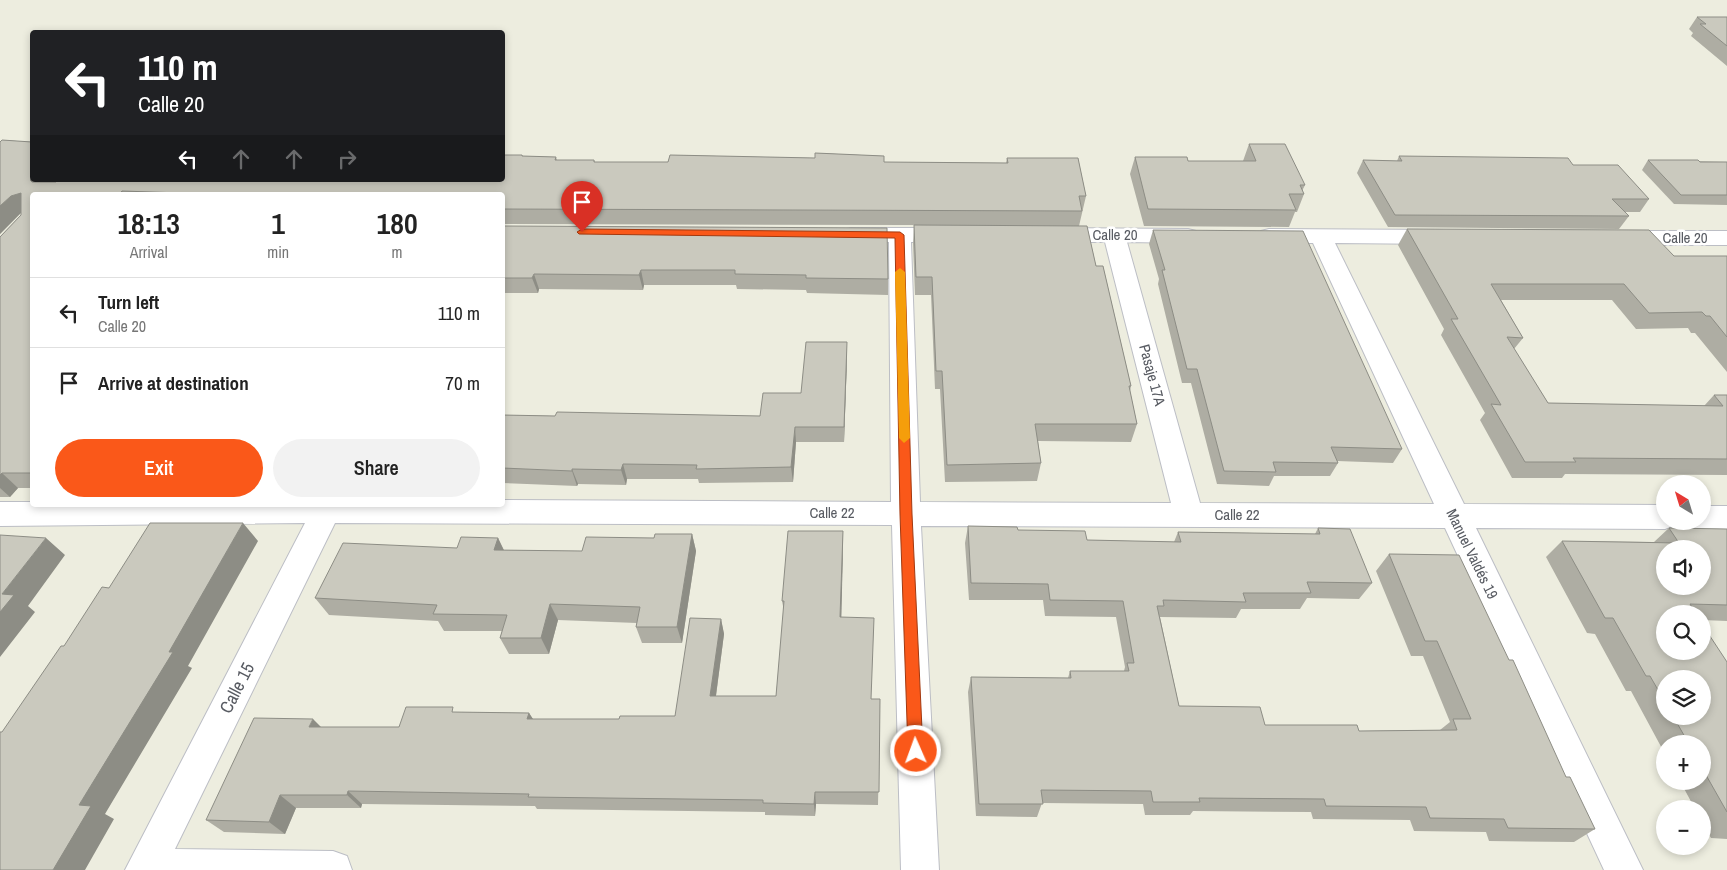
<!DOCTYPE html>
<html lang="en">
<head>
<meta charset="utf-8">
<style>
	body { margin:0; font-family:"Archivo Narrow",sans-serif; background:#f2f2f2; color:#222; height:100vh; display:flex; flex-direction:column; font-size:19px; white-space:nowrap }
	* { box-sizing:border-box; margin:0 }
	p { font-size:16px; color:#767676 }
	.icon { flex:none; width:28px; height:28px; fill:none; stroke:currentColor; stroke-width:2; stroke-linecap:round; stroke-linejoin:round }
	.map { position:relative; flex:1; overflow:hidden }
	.panel { position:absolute; left:30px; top:192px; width:475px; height:315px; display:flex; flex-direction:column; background:#fff; border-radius:5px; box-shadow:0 2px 8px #0003 }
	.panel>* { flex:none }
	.banner { position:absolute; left:30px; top:30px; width:475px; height:152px; border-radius:5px; box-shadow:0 2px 8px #0003; background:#202124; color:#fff; overflow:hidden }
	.needle { width:32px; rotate:322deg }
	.controls { position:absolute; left:1656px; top:475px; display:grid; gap:10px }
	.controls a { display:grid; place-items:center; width:55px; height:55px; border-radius:50%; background:#fff; box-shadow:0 2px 8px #0003; font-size:25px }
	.pin { position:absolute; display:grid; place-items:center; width:42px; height:42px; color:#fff; margin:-51px -21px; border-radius:50% 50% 50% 0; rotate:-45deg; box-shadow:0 0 5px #0007 }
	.pin .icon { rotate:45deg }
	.me { position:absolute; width:55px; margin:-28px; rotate:358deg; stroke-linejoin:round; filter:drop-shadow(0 0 4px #0008) }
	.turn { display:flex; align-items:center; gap:18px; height:105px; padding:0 25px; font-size:22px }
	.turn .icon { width:65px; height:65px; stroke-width:2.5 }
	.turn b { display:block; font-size:35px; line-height:42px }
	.lanes { display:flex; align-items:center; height:48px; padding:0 25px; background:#0003; justify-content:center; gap:25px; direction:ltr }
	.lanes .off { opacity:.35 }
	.eta { display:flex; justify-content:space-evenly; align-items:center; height:85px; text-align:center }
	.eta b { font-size:30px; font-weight:600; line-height:35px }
	.cta { display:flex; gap:10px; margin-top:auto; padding:10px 25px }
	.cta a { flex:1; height:58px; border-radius:30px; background:#fa5819; color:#fff; font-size:20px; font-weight:600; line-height:58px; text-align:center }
	.cta a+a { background:#f2f2f2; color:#222 }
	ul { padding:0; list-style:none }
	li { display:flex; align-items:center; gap:15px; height:70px; padding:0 25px; border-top:1px solid #e0e0e0 }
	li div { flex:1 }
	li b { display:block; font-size:19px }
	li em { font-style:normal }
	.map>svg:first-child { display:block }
</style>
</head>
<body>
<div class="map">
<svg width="1727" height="870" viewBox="0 0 1727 870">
	<rect width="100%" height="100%" fill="#ededdf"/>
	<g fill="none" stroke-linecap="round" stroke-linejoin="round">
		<g stroke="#bcbec5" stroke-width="2">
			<g id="minor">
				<polygon points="851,228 951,228 959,230 962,235 959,240 951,242 911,242 920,502 1171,503 1105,242 1051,242 1043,240 1040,235 1043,230 1051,228 1188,229 1196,231 1199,236 1196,241 1188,243 1127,242 1200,503 1434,504 1313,243 1269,243 1261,241 1258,236 1261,231 1269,229 1441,230 1449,232 1452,237 1449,242 1441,244 1335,243 1464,504 1665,505 1665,521 1678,521 1675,525 1665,529 1476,528 1643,870 1604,870 1445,528 921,526 939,870 901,870 892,525 335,523 175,849 333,851 347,856 352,870 125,870 305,523 0,526 0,502 32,502 32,505 502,505 502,500 891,502 889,242 851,242 843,240 840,235 843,230"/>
				<polygon points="1619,231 1727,231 1727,245 1619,245 1611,243 1608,238 1611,233"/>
				<polygon points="1702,506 1727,506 1727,530 1702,530 1692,527 1689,521 1702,521"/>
			</g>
		</g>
		<use href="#minor" fill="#fff" fill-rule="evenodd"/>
	</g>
	<g fill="#aeada3" fill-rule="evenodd">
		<polygon points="1697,17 1727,17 1727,66 1691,36 1693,33 1689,29"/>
		<polygon points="2,140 32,142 32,180 56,180 55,182 58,180 502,180 502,155 522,155 523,156 556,157 557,160 594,160 595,162 668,162 670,155 815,158 815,153 884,156 884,162 1006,163 1007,158 1078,158 1086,196 1079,226 1087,226 1096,266 1103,266 1131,386 1130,391 1137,424 1131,442 1038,441 1041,463 1037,481 945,482 940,389 935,389 931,295 915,295 913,243 914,225 502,224 502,195 32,195 32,488 18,488 10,497 0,497 0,237 21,215 21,212 0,234 0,142"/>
		<polygon points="1249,144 1305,185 1302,191 1304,194 1297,212 1295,212 1289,227 1144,226 1130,174 1135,157 1188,161 1243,161"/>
		<polygon points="1399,156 1573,165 1649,199 1640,212 1625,212 1629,216 1619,229 1388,227 1357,173 1363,160 1397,161"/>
		<polygon points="1648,160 1727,162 1727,205 1674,204 1642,170"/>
		<polygon points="502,226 888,279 888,295 807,293 806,290 737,289 736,285 644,285 643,290 539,289 538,293 502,293"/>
		<polygon points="1407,229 1674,256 1727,256 1727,372 1695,333 1691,333 1688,328 1636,329 1612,300 1501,300 1523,338 1514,349 1548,403 1704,406 1714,395 1727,395 1727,475 1565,474 1562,478 1512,478 1480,420 1485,413 1441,335 1444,329 1398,245"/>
		<polygon points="1153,230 1402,449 1393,463 1337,461 1338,463 1330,476 1274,476 1269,486 1217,484 1191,383 1182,383 1158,284 1159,279 1149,244"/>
		<polygon points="847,358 844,442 796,442 793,482 699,483 698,479 627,479 626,485 578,484 577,486 502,483 502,415 555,416 760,416 801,393"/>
		<polygon points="968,526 1018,530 1087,540 1174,542 1178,532 1315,534 1318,528 1372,583 1359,599 1307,598 1300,609 1241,609 1236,618 1160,617 1179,706 1265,725 1359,731 1440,730 1450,722 1423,656 1411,656 1376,571 1389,554 1566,777 1595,829 1574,842 1489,841 1486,832 1414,831 1410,820 1313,819 1311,812 1193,811 1190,815 1145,815 1143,804 1042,803 1037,817 976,816 968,692 971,677 1068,678 1070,671 1124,671 1125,667 1116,617 1045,616 1043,600 969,600 965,543"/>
		<path d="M1669,528L1727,529V621L1702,620V614H1665L1727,662V839L1711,838L1702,823V809H1695L1680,781H1702V744H1665V754L1631,691H1626L1595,634L1587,633L1546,557L1562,541L1654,542ZM1665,679L1702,716H1665Z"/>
		<polygon points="843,531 843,547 841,617 871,699 880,699 878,805 816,804 815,816 765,815 765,812 537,809 535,806 362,804 361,808 296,808 285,834 224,832 206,820 321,727 399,727 456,712 529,713 533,719 619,719 675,716 721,619 724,634 716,696 776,696 784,611 782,601"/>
		<polygon points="692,534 696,551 682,643 642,643 636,627 637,623 558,620 549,654 509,654 500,638 502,631 444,631 438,621 329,615 315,598 457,548 498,538 504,550 582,551 654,538"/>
	</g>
	<g fill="#8d8d85">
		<polygon points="32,178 32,180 56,180 42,195 30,180"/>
		<polygon points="122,191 125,195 118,195"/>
		<polygon points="21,193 23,211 0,234 0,206 11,196"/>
		<polygon points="641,270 644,285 643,290 639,275"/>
		<polygon points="534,274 539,289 538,293 532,278"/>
		<polygon points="847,342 847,358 844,442 844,427"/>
		<polygon points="795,427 796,442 793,482 791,467"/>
		<polygon points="623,464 627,479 626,485 621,470"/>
		<polygon points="572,469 578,484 577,486 572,471"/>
		<polygon points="2,473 18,488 10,497 0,488 0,475"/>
		<polygon points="243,523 258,541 188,666 192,668 105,814 114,819 85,870 53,870 79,805"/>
		<polygon points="843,531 843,547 841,632 840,617"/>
		<polygon points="692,534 696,551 682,643 677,627"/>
		<polygon points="46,538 65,555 28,606 35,612 0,657 0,612 2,594"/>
		<polygon points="498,538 506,555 494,550"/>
		<polygon points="550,604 558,620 549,654 541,638"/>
		<polygon points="721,619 724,634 714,710 710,696"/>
		<polygon points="529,713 538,727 527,719"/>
		<polygon points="313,719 327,733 309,727"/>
		<polygon points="348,791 362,804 361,808 347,795"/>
		<polygon points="815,792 816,804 815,816 814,804"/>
		<polygon points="280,795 296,808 285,834 269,822"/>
	</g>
	<g fill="#cac9be" stroke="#8d8d85" fill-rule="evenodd">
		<polygon points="1697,17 1727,17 1727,46 1700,24 1706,24"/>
		<polygon points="2,140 32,142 32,178 30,180 32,182 56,182 58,180 502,180 502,155 522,155 522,156 556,157 555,160 594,160 594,162 668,162 670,155 815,158 815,153 884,156 884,162 1008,163 1007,158 1078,158 1086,196 1079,196 1082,211 502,209 502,195 240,195 122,191 118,195 32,195 32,473 2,473 0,475 0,237 21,215 21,193 11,196 0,206 0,142"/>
		<polygon points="1249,144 1285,144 1305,185 1300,185 1304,194 1289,194 1296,210 1148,209 1135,157 1187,157 1188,161 1256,161"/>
		<polygon points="1399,156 1568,158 1573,165 1618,165 1649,199 1612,199 1629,216 1395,215 1363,160 1402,161"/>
		<polygon points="1648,160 1698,160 1700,162 1727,162 1727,195 1681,195"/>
		<polygon points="914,225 1087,226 1096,266 1103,266 1131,386 1129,386 1137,424 1035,424 1041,463 947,465 942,371 936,371 932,277 916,277"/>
		<polygon points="502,226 887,228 888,279 806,278 806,275 735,274 735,270 641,270 639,275 534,274 532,278 502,278"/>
		<polygon points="1407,229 1649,230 1674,256 1727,256 1727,337 1710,316 1706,316 1702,312 1649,313 1624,284 1491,284 1523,338 1507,337 1548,403 1723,406 1714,395 1727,395 1727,459 1573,458 1576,462 1525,462 1491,404 1501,405 1451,319 1458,319"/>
		<polygon points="1153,230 1303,231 1402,449 1331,447 1338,463 1273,462 1276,472 1224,471 1197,369 1187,369 1162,270 1165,270"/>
		<polygon points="806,342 847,342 844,427 795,427 791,467 696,469 697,465 623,464 621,470 572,469 572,471 502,468 502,415 555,416 557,412 760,416 763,393 801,393"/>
		<polygon points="150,523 243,523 169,652 173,652 79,805 91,806 53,870 0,870 0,732 2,732 61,646 64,646 102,587 109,588"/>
		<polygon points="968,526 1017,527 1018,530 1085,531 1087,540 1181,542 1178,532 1320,534 1318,528 1350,529 1372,583 1307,582 1311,593 1243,593 1246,602 1163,600 1164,606 1157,606 1179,706 1260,707 1265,725 1357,725 1359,731 1457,730 1453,719 1471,719 1437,641 1425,641 1389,554 1459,555 1509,660 1513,660 1566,777 1570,777 1595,829 1508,828 1504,819 1430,818 1426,807 1326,806 1324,799 1199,798 1200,802 1153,802 1151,791 1041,790 1043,804 979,804 971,677 1071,678 1070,671 1129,671 1127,663 1134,663 1123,601 1050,600 1048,584 971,583"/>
		<path d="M1669,528L1727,529V605L1690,604L1696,614H1665V651H1702V624L1727,662V812L1702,768V744H1689L1673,716H1702V679H1665V702L1650,676H1646L1613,618H1605L1562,541L1679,543ZM1665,549H1702V586H1665Z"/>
		<polygon points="788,531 843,531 840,617 874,618 871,699 880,699 879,792 815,792 814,804 763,803 763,800 528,797 529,794 348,791 347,795 280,795 269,822 206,820 254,718 313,719 309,727 399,727 406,707 453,707 452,712 529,713 527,719 619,719 620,716 675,716 690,618 721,619 710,696 776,696 784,601 782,601"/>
		<polygon points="655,534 692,534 677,627 636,627 640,607 550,604 541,638 500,638 507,615 433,614 437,605 315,598 343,543 457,548 461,537 498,538 494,550 582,551 586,537 654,538"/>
		<polygon points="0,535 46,538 2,594 14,595 0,612"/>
	</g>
	<polygon fill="#fa5819" stroke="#a23910" points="582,229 900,232 904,235 912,514 923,751 921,756 916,758 910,756 908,751 900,514 895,238 579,234 577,232"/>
	<polygon fill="#f59e0b" points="900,268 905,272 910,438 904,443 899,438 895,272"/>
	<g text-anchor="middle" stroke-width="5" stroke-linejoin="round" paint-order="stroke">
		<g font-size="15" fill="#585b62" stroke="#fff">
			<text x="1115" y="240">Calle 20</text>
			<text x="1685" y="243">Calle 20</text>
			<text transform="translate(1152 375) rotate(75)" y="5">Pasaje 17A</text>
			<text x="832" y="518">Calle 22</text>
			<text x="1237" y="520">Calle 22</text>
			<text transform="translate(1472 554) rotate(64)" y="5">Manuel Valdés 19</text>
		</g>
		<g font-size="18" fill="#585b62" stroke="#fff">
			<text transform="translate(237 688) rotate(-63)" y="6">Calle 15</text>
		</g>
	</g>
</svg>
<div class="controls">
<a><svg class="needle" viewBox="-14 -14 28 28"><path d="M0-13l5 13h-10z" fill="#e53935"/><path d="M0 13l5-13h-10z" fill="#767676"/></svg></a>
<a><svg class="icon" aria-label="sound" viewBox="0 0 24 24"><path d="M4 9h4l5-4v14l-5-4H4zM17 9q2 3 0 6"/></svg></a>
<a><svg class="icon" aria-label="search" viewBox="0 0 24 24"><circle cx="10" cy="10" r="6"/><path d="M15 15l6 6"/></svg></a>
<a><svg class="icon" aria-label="layers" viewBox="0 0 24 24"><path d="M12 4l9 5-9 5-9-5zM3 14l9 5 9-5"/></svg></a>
<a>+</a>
<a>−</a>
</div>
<div class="pin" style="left:582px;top:232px;background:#d93025"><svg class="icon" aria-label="arrive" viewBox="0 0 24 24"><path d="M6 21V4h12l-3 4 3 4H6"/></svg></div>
<svg class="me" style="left:916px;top:751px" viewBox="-20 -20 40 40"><circle r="17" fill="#fa5819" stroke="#fff" stroke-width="3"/><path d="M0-11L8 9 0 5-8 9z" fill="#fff"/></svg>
<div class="banner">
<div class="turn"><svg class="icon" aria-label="left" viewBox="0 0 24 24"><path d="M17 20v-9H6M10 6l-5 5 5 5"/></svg><div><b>110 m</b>Calle 20</div></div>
<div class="lanes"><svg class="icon" aria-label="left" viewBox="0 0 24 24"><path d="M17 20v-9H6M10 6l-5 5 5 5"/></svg><svg class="icon off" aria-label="ahead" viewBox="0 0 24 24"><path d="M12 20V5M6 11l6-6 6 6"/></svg><svg class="icon off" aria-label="ahead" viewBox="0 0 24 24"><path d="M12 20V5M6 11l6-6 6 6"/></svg><svg class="icon off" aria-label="right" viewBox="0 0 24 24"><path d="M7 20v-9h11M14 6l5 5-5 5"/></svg></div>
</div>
<section class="panel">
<div class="eta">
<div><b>18:13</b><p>Arrival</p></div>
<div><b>1</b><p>min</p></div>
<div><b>180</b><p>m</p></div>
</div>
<ul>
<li><svg class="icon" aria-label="left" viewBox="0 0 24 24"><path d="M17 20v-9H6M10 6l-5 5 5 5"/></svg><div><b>Turn left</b><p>Calle 20</p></div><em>110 m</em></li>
<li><svg class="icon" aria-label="arrive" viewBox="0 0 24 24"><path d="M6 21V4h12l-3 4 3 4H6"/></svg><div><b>Arrive at destination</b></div><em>70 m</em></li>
</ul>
<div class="cta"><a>Exit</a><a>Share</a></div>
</section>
</div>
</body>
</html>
